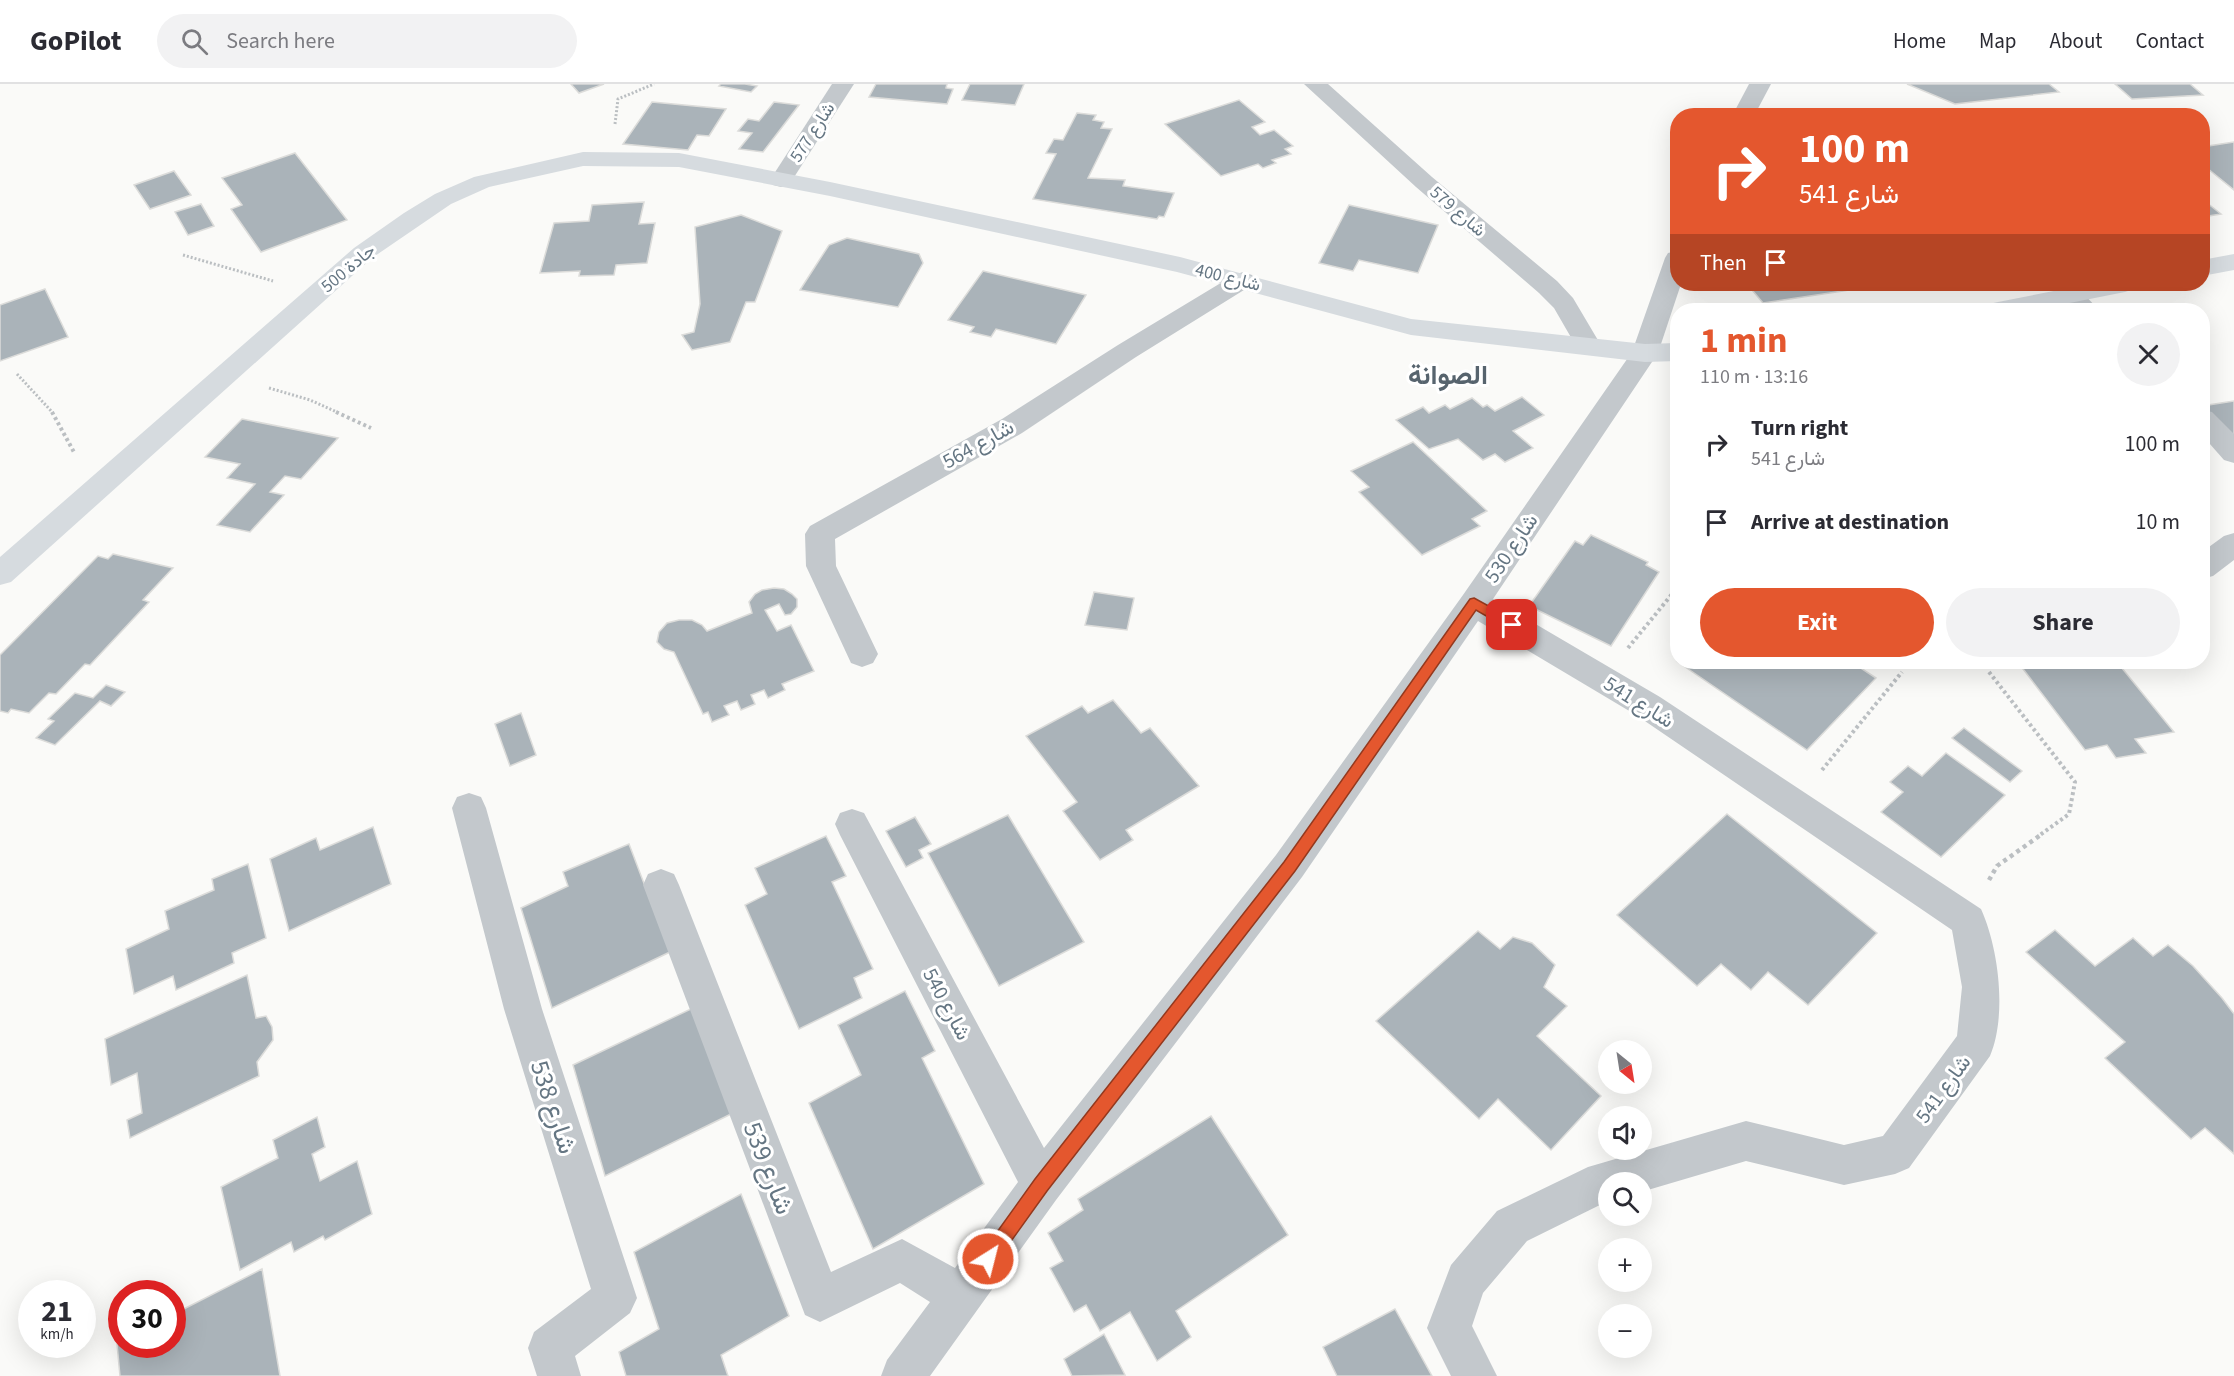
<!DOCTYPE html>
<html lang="en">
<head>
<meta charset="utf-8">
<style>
	body { margin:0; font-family:"Source Sans 3",Vazirmatn,sans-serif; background:#f2f2f3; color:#2b2b33; height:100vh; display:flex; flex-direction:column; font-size:22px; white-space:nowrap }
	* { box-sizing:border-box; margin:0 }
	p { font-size:20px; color:#7c7c81 }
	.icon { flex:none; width:33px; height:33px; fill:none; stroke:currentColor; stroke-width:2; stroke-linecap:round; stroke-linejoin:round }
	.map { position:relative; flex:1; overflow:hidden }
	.details { position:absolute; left:1670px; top:219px; width:540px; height:366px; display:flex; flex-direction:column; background:#fff; border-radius:24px; box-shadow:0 6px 24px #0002 }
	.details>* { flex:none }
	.guide { position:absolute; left:1670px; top:24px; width:540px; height:183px; border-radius:24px; box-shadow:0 6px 24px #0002; background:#e4572e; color:#fff; overflow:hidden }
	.needle { width:39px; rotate:150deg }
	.buttons { position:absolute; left:1598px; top:956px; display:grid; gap:12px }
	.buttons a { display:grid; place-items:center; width:54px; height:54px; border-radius:50%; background:#fff; box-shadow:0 6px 24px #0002; font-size:30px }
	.speed { position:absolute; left:18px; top:1196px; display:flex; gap:12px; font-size:30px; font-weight:700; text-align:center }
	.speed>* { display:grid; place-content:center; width:78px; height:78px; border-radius:50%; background:#fff; box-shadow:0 6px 24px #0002; line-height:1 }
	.speed small { font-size:15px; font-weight:400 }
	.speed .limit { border:9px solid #d22; background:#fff; color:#111 }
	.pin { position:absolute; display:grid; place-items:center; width:51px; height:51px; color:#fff; margin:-26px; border-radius:12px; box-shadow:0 3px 9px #0006 }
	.me { position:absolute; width:66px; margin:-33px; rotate:36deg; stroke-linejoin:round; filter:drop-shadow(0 0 4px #0008) }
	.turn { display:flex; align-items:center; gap:21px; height:126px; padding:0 30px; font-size:27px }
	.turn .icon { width:78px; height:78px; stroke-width:2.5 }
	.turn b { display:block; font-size:42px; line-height:51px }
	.then { display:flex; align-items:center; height:57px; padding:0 30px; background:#0003; gap:12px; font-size:22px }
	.round { display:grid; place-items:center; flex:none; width:63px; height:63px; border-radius:32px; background:#f2f2f3 }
	.overview { display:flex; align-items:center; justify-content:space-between; height:102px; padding:0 30px }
	h1 { font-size:36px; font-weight:700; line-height:45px; color:#e4572e }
	.action { display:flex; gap:12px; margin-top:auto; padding:12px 30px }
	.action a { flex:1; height:69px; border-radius:36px; background:#e4572e; color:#fff; font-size:24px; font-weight:700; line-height:69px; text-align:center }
	.action a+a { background:#f2f2f3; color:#2b2b33 }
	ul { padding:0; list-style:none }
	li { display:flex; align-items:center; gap:18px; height:78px; padding:0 30px }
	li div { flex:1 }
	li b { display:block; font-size:22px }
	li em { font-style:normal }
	header { display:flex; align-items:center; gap:36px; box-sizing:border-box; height:84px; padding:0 30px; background:#fff; border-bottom:2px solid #e1e1e2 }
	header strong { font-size:28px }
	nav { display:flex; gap:33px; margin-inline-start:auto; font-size:21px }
	.search { width:420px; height:54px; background:#f2f2f3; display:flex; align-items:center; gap:15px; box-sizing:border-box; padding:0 21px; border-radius:33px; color:#7c7c81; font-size:22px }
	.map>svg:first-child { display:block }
</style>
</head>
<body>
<header>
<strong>GoPilot</strong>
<div class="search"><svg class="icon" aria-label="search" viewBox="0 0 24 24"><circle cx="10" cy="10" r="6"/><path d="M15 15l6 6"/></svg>Search here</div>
<nav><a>Home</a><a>Map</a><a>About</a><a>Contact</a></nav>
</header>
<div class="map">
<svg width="2234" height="1292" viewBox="0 0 2234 1292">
	<rect width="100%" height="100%" fill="#fafaf8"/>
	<g fill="#aab3b9" stroke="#dcdcda" stroke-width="1.5">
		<polygon points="571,0 604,0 579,9"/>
		<polygon points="721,0 745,0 757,2 751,8 719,2"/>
		<polygon points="876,0 947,0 946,4 953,5 947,20 869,13"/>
		<polygon points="970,0 1024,0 1015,21 962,16"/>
		<polygon points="1907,0 2049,0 2059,8 1955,20"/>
		<polygon points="2115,0 2190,0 2203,11 2132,15"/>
		<polygon points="1239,16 1265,38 1252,43 1260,51 1274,46 1293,62 1285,65 1291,70 1272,76 1276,79 1263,84 1258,80 1221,92 1165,40"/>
		<polygon points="652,18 726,25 709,52 697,51 688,66 623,60"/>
		<polygon points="774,18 799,21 763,68 739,65 752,49 738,47 748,35 759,37"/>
		<polygon points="1077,29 1096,31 1093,36 1104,38 1101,44 1112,45 1088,94 1125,96 1123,102 1174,109 1164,133 1159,132 1157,135 1033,115 1056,70 1046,69 1054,55 1063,56"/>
		<polygon points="2234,58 2234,106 2202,80 2202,63"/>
		<polygon points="295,69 347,136 261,168 231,125 242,121 222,94"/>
		<polygon points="174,87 191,111 150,125 134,101"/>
		<polygon points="2202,115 2221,130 2202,133"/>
		<polygon points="644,118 639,140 655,139 647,179 616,181 614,191 579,192 580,187 540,189 554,139 589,137 592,121"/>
		<polygon points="201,120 214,142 188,151 175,128"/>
		<polygon points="1349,121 1438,141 1418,189 1359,176 1353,187 1319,179"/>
		<polygon points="741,131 782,147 755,218 746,218 730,258 692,266 682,251 694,248 700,220 695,143"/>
		<polygon points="847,154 919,170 923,179 898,223 800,206 829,161"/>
		<polygon points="983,187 1086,211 1056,260 996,245 991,253 970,248 974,243 948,236"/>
		<polygon points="1747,200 1859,200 1863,204 1763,219"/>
		<polygon points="45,205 68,253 0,277 0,221"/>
		<polygon points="1522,313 1544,331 1513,347 1533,364 1505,378 1495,370 1483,376 1458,355 1429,365 1396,336 1423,323 1429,329 1445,321 1450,325 1472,314 1483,323 1487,321 1495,327"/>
		<polygon points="2234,317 2234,364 2202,333 2202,322"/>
		<polygon points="242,335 338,354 301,395 285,392 270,408 284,411 250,448 217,441 255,400 227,394 240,380 205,373"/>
		<polygon points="1413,358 1487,427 1472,435 1480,442 1422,471 1359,408 1369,403 1351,387"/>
		<polygon points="1591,451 1648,478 1646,481 1659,488 1611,562 1529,522 1575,457 1583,461"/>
		<polygon points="113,470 173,484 143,516 149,518 90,581 85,580 56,610 49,609 29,629 11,625 8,629 0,627 0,571 98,472 108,475"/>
		<polygon points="774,504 784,505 792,510 797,515 797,523 791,530 785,531 779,520 765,526 777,547 791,541 814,587 782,600 785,606 768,614 764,606 751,611 755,620 741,626 737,617 724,622 729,631 712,638 708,628 703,630 674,568 664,565 657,558 659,548 667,539 679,536 692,536 702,541 707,547 752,529 749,518 755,510 762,506"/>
		<polygon points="1094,508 1134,514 1127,546 1085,541"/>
		<polygon points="1678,578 1859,578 1856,581 1876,594 1807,666"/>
		<polygon points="2043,578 2117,578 2174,648 2135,655 2146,669 2116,674 2107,661 2085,666 2020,581"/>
		<polygon points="106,601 125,608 111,622 100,617 55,661 36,654 54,637 48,635 75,609 93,614"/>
		<polygon points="1113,616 1141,649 1150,644 1199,702 1126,746 1133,756 1100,776 1063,727 1077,718 1026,652 1082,622 1088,629"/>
		<polygon points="521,629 536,671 510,682 495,640"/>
		<polygon points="1964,644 2022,687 2010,698 1952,654"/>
		<polygon points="1946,669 2005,711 1941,773 1881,728 1903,708 1890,698 1908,682 1922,692"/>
		<polygon points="1727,730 1877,849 1808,921 1768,888 1751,906 1721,880 1697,902 1617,831"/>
		<polygon points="1008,731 1084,858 999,902 928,769"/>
		<polygon points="915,733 931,760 919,766 923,774 906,783 886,747"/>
		<polygon points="373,743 391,800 289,847 270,775 316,754 320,766"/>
		<polygon points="826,752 846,792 832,798 873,885 854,894 862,914 799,945 745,821 767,810 755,784"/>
		<polygon points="629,760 670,868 552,924 521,824 568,802 563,788"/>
		<polygon points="248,780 266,854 232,869 234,879 176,906 173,892 134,910 126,865 169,845 165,827 214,806 212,795"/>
		<polygon points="2055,846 2095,882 2133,854 2153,872 2168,861 2193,882 2222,914 2234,930 2234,1070 2205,1044 2191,1055 2105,974 2125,958 2026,868"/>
		<polygon points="1478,847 1500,865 1513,853 1532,859 1555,881 1544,903 1567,922 1537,952 1601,1012 1551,1066 1498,1015 1479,1035 1376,937"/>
		<polygon points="247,891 256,934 266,932 272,943 273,956 257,978 259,992 130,1054 127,1036 142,1029 137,989 111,1001 105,955"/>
		<polygon points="905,907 935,967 922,974 984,1100 873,1165 809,1019 861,991 838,941"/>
		<polygon points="695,923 733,1029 605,1092 573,981"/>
		<polygon points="1211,1032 1288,1151 1176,1227 1191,1253 1157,1277 1130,1228 1100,1247 1086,1221 1074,1228 1050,1184 1063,1177 1048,1149 1083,1126 1078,1115"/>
		<polygon points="317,1033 325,1063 312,1070 320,1097 357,1077 372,1130 325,1156 323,1152 294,1168 291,1158 240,1186 221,1103 278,1074 273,1056"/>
		<polygon points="741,1110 789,1232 721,1271 728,1292 626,1292 619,1268 659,1245 634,1168"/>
		<polygon points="262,1185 280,1292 120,1292 117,1260 122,1257 122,1260 172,1260 172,1231"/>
		<polygon points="1395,1225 1432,1292 1337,1292 1323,1263"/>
		<polygon points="1104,1250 1125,1291 1072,1292 1064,1275"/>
	</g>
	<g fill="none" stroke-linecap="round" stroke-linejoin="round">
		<g stroke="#bbbfc2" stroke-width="3" stroke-dasharray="2 2" stroke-linecap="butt">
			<polyline points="615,40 618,15 654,0"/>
			<polyline points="183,171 273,197"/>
			<polyline points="17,290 53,329"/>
			<polyline points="269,304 310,316 339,329"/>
		</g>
		<g stroke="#bbbfc2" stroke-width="4" stroke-dasharray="3 3" stroke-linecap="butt">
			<polyline points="52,328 75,370"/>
			<polyline points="336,328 371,344"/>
			<polyline points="1628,564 1677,504"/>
			<polyline points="1989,588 2075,698 2069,730 2040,751"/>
			<polyline points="1822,686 1902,588"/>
		</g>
		<polyline stroke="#bbbfc2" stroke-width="4.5" stroke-dasharray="4 4" stroke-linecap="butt" points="1989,796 1997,782 2042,750"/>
		<g fill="#c3c8cc" fill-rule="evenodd">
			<polygon points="832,0 854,0 789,101 781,103 773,101 770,96"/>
			<polygon points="1304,0 1328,0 1432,93 1557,197 1573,214 1602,263 1598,269 1589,271 1580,269 1554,224 1539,209 1416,103"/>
			<polygon points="1749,0 1771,0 1754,32 1732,32"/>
			<path d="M1677,167V200H1681L1658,269L1493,515L1660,613L1981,825C1999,865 2007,932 1990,972L1909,1084L1895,1090L1844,1101L1746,1077L1641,1108V1098H1608V1117L1527,1157L1483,1209L1472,1242L1497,1292H1451L1427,1244L1451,1181L1497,1127L1588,1083L1746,1037L1844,1061L1883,1052L1957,952L1962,903L1952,846L1636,631L1478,537L1302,793L1056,1116L930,1292H881L887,1276L930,1218L900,1199L820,1238L805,1231L643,801L648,790L661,785L674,790L679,801L831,1188L902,1155L955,1184L1018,1098L840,751L835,740L840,729L852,725L864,729L1044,1064L1276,771L1463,511L1632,268L1665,174L1668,169Z"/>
			<polygon points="1243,188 1252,191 1255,196 1252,201 1136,273 1022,349 835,455 836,482 878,570 873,579 862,583 851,579 806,482 805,450 810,442 1002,335 1118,261 1234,191"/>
			<path d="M2067,203C2079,206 2092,216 2097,226H2070L2054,211L2058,205Z"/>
			<polygon points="2202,326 2212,328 2234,350 2234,379 2224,376 2202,351"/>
			<polygon points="2234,449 2234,476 2213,492 2202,495 2202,468 2224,452"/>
			<polygon points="469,709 481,713 486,724 542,925 637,1214 630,1229 575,1272 581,1292 537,1292 528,1264 534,1248 591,1205 504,925 452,724 457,713"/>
		</g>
		<g fill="#d6dbdf" fill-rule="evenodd">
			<polygon points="583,68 679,69 830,98 1180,173 1411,235 1645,260 1677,259 1677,277 1645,278 1411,251 1177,188 830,112 679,83 583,82 489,103 451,120 372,174 11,498 0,501 0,473 354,164 404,129 435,110 474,93"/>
			<polygon points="2234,170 2234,186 2202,192 2202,176"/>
			<polygon points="2089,200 2137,200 2134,205 2125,208 2034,226 1985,226 1989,220 1998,218"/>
		</g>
	</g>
	<polygon fill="#e4572e" stroke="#94391e" stroke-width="1.5" points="1474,514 1516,537 1518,541 1516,544 1507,544 1476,526 1295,787 1047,1107 994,1181 988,1184 982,1181 979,1175 982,1169 1035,1095 1284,778 1470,515"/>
	<g text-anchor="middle" stroke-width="6" stroke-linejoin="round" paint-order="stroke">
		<g font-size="18" fill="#657683" stroke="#fff">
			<text transform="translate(812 48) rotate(-57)" y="6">شارع 577</text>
			<text transform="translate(1458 127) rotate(41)" y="6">شارع 579</text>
			<text transform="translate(348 184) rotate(-40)" y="6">جادة 500</text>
			<text transform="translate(1228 193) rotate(14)" y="6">شارع 400</text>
		</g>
		<g font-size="21" fill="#657683" stroke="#fff">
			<text transform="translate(978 360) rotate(-29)" y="7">شارع 564</text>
			<text transform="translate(1511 464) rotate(-56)" y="7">شارع 530</text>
			<text transform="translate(1639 618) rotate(32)" y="7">شارع 541</text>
			<text transform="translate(947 920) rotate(62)" y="7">شارع 540</text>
			<text transform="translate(1943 1005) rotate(-54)" y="7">شارع 541</text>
		</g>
		<g font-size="26" fill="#657683" stroke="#fff">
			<text transform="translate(554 1023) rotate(72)" y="9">شارع 538</text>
			<text transform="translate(769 1084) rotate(69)" y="9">شارع 539</text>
		</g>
		<g font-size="27" font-weight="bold" fill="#57646e" stroke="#fff">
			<text x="1448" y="300">الصوانة</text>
		</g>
	</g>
</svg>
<div class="buttons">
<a><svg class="needle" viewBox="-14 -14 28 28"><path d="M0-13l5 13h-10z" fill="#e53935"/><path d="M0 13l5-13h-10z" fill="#7c7c81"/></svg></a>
<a><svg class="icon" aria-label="sound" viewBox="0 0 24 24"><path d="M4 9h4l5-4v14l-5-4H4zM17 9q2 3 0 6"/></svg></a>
<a><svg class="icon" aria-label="search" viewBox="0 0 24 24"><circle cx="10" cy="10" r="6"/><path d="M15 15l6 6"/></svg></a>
<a>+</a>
<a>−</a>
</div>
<div class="speed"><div>21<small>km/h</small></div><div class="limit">30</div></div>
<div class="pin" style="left:1512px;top:541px;background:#d93025"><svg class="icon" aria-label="arrive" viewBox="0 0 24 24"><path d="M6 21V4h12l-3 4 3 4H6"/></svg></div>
<svg class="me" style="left:988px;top:1175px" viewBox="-20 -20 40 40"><circle r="17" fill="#e4572e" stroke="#fff" stroke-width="3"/><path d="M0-11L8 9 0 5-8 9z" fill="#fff"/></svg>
<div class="guide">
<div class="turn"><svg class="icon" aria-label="right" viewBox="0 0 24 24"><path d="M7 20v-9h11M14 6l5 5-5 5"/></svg><div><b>100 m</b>شارع 541</div></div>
<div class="then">Then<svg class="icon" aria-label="arrive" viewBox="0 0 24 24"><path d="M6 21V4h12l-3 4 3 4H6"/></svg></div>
</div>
<section class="details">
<div class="overview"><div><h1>1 min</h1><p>110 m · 13:16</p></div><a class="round"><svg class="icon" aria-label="close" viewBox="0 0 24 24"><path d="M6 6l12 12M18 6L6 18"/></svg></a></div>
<ul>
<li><svg class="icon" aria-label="right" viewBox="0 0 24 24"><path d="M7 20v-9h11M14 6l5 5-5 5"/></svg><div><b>Turn right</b><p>شارع 541</p></div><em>100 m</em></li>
<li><svg class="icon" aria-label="arrive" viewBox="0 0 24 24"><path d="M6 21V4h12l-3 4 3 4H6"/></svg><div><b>Arrive at destination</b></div><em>10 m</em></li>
</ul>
<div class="action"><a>Exit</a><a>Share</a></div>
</section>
</div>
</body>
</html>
